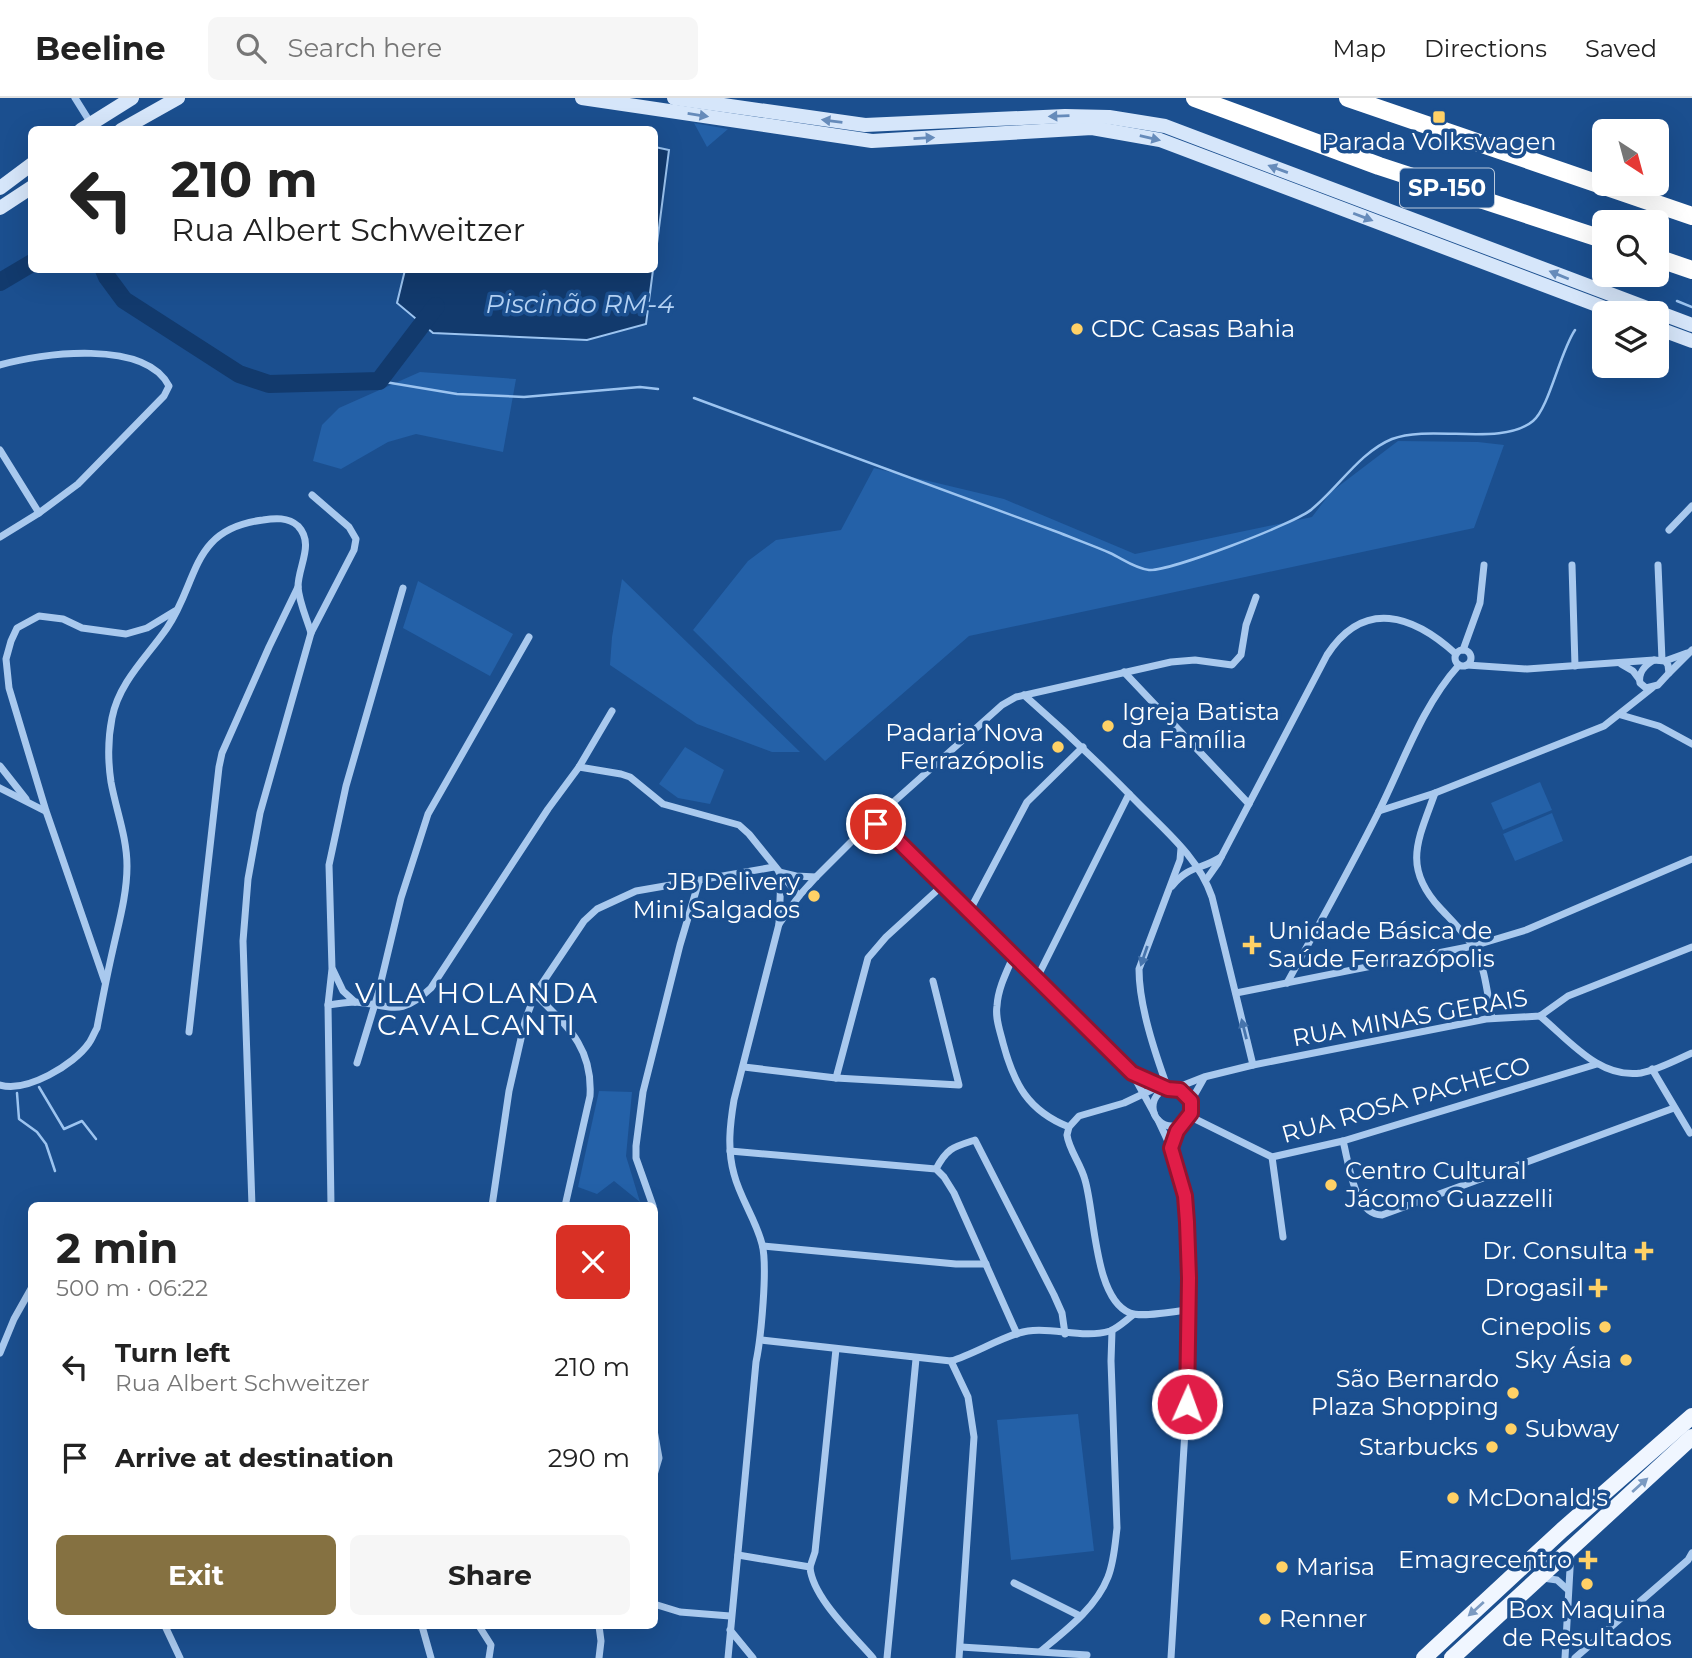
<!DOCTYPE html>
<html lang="en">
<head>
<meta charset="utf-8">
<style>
	body { margin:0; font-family:Montserrat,sans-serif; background:#f6f6f6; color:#222; height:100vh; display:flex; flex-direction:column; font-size:26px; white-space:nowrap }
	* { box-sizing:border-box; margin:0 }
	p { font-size:23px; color:#767676 }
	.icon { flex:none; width:38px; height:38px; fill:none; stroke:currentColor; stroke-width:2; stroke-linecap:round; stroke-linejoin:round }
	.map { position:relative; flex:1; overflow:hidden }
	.side { position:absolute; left:28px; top:1104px; width:630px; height:427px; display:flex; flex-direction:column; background:#fff; border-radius:10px; box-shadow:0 7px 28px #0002 }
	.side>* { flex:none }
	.banner { position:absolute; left:28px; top:28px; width:630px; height:147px; border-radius:10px; box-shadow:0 7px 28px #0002; background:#fff; color:#222; overflow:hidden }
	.needle { width:46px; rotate:144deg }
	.controls { position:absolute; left:1592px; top:21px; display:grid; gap:14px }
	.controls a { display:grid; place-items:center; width:77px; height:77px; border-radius:10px; background:#fff; box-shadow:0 7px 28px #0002; font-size:35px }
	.pin { position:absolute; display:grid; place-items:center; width:60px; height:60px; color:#fff; margin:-30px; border:4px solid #fff; border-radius:50%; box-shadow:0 2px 7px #0007 }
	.me { position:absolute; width:77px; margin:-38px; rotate:2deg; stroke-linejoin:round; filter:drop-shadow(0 0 5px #0008) }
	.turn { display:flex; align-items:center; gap:24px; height:147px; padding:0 28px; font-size:32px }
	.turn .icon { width:91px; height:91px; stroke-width:2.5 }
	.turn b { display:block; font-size:49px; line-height:60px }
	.round { display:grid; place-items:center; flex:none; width:74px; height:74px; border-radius:10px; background:#f6f6f6 }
	.head { display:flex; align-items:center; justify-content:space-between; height:119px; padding:0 28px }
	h1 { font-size:42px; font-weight:700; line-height:52px }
	.primary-button { display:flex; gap:14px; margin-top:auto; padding:14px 28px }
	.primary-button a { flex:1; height:80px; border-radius:10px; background:#857141; color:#fff; font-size:28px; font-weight:700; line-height:80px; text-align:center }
	.primary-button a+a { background:#f6f6f6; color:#222 }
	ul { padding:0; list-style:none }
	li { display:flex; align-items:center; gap:21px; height:91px; padding:0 28px }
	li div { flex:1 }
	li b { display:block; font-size:26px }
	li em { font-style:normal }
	header { display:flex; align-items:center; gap:42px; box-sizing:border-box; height:98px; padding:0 35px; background:#fff; border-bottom:2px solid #e0e0e0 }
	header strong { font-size:33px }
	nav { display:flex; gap:38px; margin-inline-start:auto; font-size:24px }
	.search { width:490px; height:63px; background:#f6f6f6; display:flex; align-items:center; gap:18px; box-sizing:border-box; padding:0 24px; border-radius:10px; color:#767676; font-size:26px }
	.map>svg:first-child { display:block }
</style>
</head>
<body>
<header>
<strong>Beeline</strong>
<div class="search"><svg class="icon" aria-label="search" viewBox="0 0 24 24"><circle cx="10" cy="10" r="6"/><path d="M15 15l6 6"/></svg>Search here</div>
<nav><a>Map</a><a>Directions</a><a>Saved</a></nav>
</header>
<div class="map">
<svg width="1692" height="1560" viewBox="0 0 1692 1560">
	<rect width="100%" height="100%" fill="#1b4f8f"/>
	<g fill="#2461a8">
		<polygon points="694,25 728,31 707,49"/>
		<polygon points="420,274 516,281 503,354 416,336 388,344 341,371 313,363 322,327 339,310"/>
		<polygon points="1398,343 1478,344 1504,347 1474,430 969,538 825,663 693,532 748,463 776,442 841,432 874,370 1004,401 1135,456 1312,419 1331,394"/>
		<polygon points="622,481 800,654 772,654 697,626 610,567 612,539"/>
		<polygon points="418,483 513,536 490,578 403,530"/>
		<polygon points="685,649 724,672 710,706 678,700 659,686"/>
		<polygon points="1540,684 1552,712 1503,732 1491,705"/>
		<polygon points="1552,715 1563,743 1515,763 1503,736"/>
		<polygon points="599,993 632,994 626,1058 640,1104 614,1083 597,1096 578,1089"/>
		<polygon points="1078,1316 1094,1453 1011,1462 997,1322"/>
	</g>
	<g fill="#123a6d" stroke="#9cc4f0" stroke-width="2">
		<polygon points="655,49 669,52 655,161 654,49"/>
		<polygon points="405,172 653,172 646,226 587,242 433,235 397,205"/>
	</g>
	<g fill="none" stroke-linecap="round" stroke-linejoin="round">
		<g stroke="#9cc4f0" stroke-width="2.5">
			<polyline points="1677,203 1692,209"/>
			<polyline points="379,283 457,296 524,299 640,289 658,291"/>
			<path d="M694,300L1060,435C1077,442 1094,448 1110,455C1123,461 1134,470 1149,472C1168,474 1297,425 1312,411C1338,390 1360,354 1392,341C1431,326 1502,349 1533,323C1549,310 1560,254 1575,232"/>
			<polyline points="39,989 64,1031 82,1023 96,1041"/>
			<polyline points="17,995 19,1021 37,1034 46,1046 55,1073"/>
		</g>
		<g stroke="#123a6d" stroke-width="18">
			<polyline points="104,172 107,179 124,202 239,276 269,286 379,283 436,208"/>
			<polyline points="0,184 32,165"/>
		</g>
		<g stroke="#a9c9ee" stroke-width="7">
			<polyline points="75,0 95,32"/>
			<path d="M0,267C41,255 145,241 169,288L164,298L78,386L39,415L0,439"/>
			<polyline points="0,352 39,415"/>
			<polyline points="1669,432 1692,408"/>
			<polyline points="1572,467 1575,568"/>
			<polyline points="1658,467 1662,562"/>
			<circle cx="1463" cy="560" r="8"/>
			<polyline points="1463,552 1480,505 1484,467"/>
			<path d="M1654,562L1665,563L1668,567L1669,575L1658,587L1646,590L1640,585C1638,575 1645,567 1654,562Z"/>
			<polyline points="1665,563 1687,555"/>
			<polyline points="1621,566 1633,573 1639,581"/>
			<polyline points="1467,567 1527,571 1654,562"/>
			<polyline points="1124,574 1249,706"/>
			<polyline points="1669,575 1692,552"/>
			<path d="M1024,597C1064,632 1103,669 1140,707C1168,735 1199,761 1212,799L1253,967"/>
			<polyline points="1621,617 1659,628 1692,646"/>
			<polyline points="0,668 26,701"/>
			<polyline points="579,669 621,676 630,679 663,706 739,727 749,736 799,798"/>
			<polyline points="0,690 45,713"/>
			<path d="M1435,695C1418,742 1402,769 1440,810C1452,823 1466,836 1475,852C1485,868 1488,901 1492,920"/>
			<polyline points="1379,713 1435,695 1604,628 1652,590"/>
			<polyline points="871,725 885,730 1132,975 1154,1015"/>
			<polyline points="857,743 873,735 892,737"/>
			<polyline points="779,774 796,778 816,779"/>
			<path d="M1206,782L1218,765L1327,557C1364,500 1413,517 1456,556"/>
			<path d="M1172,788C1189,767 1201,772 1221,759"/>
			<polyline points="970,812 1027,704 1083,649"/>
			<polyline points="779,826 781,778"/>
			<path d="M1014,857C1007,873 998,890 997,908C995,920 1000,933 1003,945C1014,986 1028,1013 1069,1029"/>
			<polyline points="333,872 343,893 355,904"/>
			<polyline points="1037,880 1129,696"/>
			<polyline points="105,884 46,713 9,590 6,561 11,543 17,530 39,518 63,521 82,530 126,536 147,530 175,513"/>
			<path d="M1287,885C1318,828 1350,771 1379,713C1403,665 1422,608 1459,567"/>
			<polyline points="1236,895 1473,848 1526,832 1692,761"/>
			<path d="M535,896C567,928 593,949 590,998L565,1108"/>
			<path d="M328,907C337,906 347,904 355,904C393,907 399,920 431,890L548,711L579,669L612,613"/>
			<path d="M1540,918C1569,942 1599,981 1641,975C1658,972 1676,962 1692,955"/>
			<polyline points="189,934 219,669 222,655 269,549 298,489"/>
			<polyline points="357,965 378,896 401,800 428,716 529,539"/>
			<polyline points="744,969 836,980 959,987 933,883"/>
			<polyline points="1652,971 1690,1035"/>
			<polyline points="1133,976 1164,989"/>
			<polyline points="836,980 868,860 886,839 943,787"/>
			<path d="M0,987C26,995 74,967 89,945C92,941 94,935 97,930C102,903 107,877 113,851C119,824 127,796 127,768C127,739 116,712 111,684C108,664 108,640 112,620C119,584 147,559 167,530C199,483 190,431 263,422C275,420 288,419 298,428C315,446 298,468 298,489C299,504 307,521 311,535"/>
			<path d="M1162,987L1124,1005L1079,1018L1069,1029L1067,1037C1069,1052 1081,1066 1085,1082C1095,1115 1094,1201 1130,1215C1142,1220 1175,1213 1189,1212"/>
			<circle cx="1172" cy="1009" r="19"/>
			<polyline points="1176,990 1204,979 1253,967 1486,921 1540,918 1568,898 1692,849"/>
			<path d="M1168,991C1155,955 1139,908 1139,871L1180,762L1181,750"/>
			<polyline points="1191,1003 1204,980"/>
			<polyline points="1189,1018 1272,1059 1343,1043 1597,966"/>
			<polyline points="1158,1022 1172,1052 1185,1098 1189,1180 1188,1284 1171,1560"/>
			<path d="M1343,1043C1349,1065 1354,1117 1382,1117L1674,1010"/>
			<polyline points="730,1053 936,1071 944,1079 954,1095 1017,1236"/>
			<polyline points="1272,1059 1283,1139"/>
			<path d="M936,1071C947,1050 953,1049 975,1042L1054,1197L1062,1215L1065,1236"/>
			<polyline points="252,1108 243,843 248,781 260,715 311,535 354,452 356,441 349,429 312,397"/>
			<polyline points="331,1108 328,907 332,871 329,767 346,688 403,490"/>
			<polyline points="492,1108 509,993 525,923 535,896 584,823 597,811 636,793 774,769"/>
			<polyline points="653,1108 636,1060 636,1048 643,994 680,847 699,783"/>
			<polyline points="763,1148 956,1166 986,1166"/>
			<path d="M761,1242L951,1263C975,1256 1006,1236 1028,1233C1054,1229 1083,1241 1110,1233C1118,1230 1126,1222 1133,1217"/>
			<polyline points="0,1255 14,1221 32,1189"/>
			<polyline points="951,1263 968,1299 974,1339 959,1560"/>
			<polyline points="654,1332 659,1360 654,1377"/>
			<path d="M738,1457L810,1469C812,1499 853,1537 873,1560"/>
			<polyline points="810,1469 815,1454 836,1251"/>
			<polyline points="1543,1480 1557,1482 1567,1491"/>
			<polyline points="1014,1485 1080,1518"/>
			<polyline points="654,1506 680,1514 730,1518"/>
			<polyline points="165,1528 180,1560"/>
			<polyline points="422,1528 431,1560"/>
			<polyline points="479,1528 491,1547 489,1560"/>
			<polyline points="599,1528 601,1543 599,1560"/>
			<polyline points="730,1532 753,1560"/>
			<polyline points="961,1549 1087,1557"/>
			<path d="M1041,1553C1065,1533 1096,1510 1108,1479C1114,1464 1115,1447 1117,1430L1111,1263L1112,1233"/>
			<path d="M728,1560L756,1264C761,1240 768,1168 762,1146C756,1122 740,1100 734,1076C727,1051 730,1026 734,1002L779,826L799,798L816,779L870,725L1002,607L1016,599L1171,564L1195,562L1232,567L1241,557L1246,527L1256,499"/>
			<polyline points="887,1560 916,1261"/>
			<polyline points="1565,1560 1571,1453"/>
			<polyline points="1575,1560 1688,1462 1692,1455"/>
		</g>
		<g stroke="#d6e6fa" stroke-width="14">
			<polyline points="582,0 872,43 1092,30 1160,42 1618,215"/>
			<polyline points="674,0 865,27 1065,18 1109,19 1165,28 1692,227"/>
			<polyline points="81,32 132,0"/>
			<polyline points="121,32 178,0"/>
			<polyline points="0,90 32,66"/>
			<polyline points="0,110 32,89"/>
			<polyline points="1657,230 1692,243"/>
		</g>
		<g stroke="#f0f6ff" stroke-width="16">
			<polyline points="1424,1560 1562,1432 1692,1318"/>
			<polyline points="1452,1560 1692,1339"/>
		</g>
		<g stroke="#fff" stroke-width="18">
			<polyline points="1195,0 1379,68 1605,142"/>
			<polyline points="1348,0 1692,118"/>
			<polyline points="1657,160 1692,172"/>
		</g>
	</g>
	<defs><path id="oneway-solid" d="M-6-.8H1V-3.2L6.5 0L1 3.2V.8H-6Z" transform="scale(1.75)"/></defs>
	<g fill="#668bba">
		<use href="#oneway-solid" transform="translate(698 17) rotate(9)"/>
		<use href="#oneway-solid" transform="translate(1059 18) rotate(178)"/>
		<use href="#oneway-solid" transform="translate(832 23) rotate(-173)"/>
		<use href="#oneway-solid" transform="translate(924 40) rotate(-3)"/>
		<use href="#oneway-solid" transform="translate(1150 40) rotate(13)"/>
		<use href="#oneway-solid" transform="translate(1278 71) rotate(-160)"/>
		<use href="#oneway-solid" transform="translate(1363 119) rotate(21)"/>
		<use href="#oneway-solid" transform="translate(1559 177) rotate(-158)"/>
	</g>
	<g fill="#4674ac">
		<use href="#oneway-solid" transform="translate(1144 858) rotate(109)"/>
		<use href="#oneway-solid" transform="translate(1244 931) rotate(-104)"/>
	</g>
	<g fill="#7b9ac1">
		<use href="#oneway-solid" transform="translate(1640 1387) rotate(-42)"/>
		<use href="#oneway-solid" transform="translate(1476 1511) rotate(138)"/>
	</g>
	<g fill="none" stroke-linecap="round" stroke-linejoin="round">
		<g stroke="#92132f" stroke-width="18">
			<polyline id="route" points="876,726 885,730 1132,975 1168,991 1180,992 1191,1003 1191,1015 1177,1033 1171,1050 1185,1098 1187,1124 1189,1180 1187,1306"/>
		</g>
		<use href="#route" stroke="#e11d48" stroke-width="12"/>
	</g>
	<g fill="#ffd166" stroke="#1b4f8f" stroke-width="2.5">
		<rect x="1432" y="12" width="14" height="14" rx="3.5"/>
		<circle cx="1077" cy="231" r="7"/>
		<circle cx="1108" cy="628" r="7"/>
		<circle cx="1058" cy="649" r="7"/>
		<circle cx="814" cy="798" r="7"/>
		<path d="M1248.5 836.5h7v7h7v7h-7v7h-7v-7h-7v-7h7z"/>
		<circle cx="1331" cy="1087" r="7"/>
		<path d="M1640.5 1142.5h7v7h7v7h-7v7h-7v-7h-7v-7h7z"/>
		<path d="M1594.5 1179.5h7v7h7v7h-7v7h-7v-7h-7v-7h7z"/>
		<circle cx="1605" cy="1229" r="7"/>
		<circle cx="1626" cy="1262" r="7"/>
		<circle cx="1513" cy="1295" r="7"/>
		<circle cx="1511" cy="1331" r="7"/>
		<circle cx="1492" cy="1349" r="7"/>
		<circle cx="1453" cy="1400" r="7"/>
		<path d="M1584.5 1451.5h7v7h7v7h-7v7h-7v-7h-7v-7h7z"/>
		<circle cx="1282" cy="1469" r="7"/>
		<circle cx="1587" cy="1486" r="7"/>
		<circle cx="1265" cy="1521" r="7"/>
	</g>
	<g text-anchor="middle" stroke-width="7" stroke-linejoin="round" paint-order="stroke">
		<rect fill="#1b4f8f" stroke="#bbcadd" stroke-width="2" x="1400" y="70.5" width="94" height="39" rx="5"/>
		<g font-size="23" font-weight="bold" fill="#fff">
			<text x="1447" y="98">SP-150</text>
		</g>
		<g font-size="24" fill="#fff" stroke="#1b4f8f" text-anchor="end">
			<text x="1439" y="52" text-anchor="middle">Parada Volkswagen</text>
			<text x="1091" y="239" text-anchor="start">CDC Casas Bahia</text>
			<text x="1122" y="622" text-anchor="start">Igreja Batista<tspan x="1122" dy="28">da Família</tspan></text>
			<text x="1044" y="643">Padaria Nova<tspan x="1044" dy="28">Ferrazópolis</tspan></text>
			<text x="800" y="792">JB Delivery<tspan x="800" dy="28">Mini Salgados</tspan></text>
			<text x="1268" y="841" text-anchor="start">Unidade Básica de<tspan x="1268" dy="28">Saúde Ferrazópolis</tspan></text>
			<text x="1345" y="1081" text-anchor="start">Centro Cultural<tspan x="1345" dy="28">Jácomo Guazzelli</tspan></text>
			<text x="1628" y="1161">Dr. Consulta</text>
			<text x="1584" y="1198">Drogasil</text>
			<text x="1591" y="1237">Cinepolis</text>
			<text x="1612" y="1270">Sky Ásia</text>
			<text x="1499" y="1289">São Bernardo<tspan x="1499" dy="28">Plaza Shopping</tspan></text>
			<text x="1525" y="1339" text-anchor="start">Subway</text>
			<text x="1478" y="1357">Starbucks</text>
			<text x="1467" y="1408" text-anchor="start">McDonald's</text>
			<text x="1572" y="1470">Emagrecentro</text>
			<text x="1296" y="1477" text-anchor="start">Marisa</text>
			<text x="1587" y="1520" text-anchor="middle">Box Maquina<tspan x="1587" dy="28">de Resultados</tspan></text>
			<text x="1279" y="1529" text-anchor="start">Renner</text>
		</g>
		<g font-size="24" fill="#fff" stroke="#1b4f8f">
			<text transform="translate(1410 920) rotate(-10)" y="8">RUA MINAS GERAIS</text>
			<text transform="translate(1406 1002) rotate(-16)" y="8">RUA ROSA PACHECO</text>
		</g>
		<g font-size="26" font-style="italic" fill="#b5d3f5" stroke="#1b4f8f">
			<text x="580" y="215">Piscinão RM-4</text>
		</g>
		<g font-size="28" letter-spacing="2" fill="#fff" stroke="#1b4f8f">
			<text x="477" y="905">VILA HOLANDA<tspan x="477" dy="32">CAVALCANTI</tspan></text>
		</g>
	</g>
</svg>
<div class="controls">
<a><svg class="needle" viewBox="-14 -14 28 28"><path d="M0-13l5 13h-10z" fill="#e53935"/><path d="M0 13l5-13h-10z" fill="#767676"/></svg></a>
<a><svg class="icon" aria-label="search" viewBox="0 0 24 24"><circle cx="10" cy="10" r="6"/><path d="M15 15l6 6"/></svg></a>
<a><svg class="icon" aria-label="layers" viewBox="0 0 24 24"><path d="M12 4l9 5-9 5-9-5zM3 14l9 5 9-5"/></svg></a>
</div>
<div class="pin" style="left:876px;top:726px;background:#d93025"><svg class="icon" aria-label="arrive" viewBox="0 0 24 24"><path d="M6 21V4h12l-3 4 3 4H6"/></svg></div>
<svg class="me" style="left:1187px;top:1306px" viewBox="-20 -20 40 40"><circle r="17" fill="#e11d48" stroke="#fff" stroke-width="3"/><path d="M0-11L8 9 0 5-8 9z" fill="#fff"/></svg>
<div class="banner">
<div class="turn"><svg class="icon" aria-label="left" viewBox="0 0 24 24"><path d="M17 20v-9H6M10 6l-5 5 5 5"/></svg><div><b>210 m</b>Rua Albert Schweitzer</div></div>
</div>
<section class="side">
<div class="head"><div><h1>2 min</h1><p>500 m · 06:22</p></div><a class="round" style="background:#d93025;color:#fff"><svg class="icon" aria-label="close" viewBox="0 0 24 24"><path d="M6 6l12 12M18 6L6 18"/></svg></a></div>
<ul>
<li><svg class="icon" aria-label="left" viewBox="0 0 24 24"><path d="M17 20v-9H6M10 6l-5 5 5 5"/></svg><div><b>Turn left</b><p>Rua Albert Schweitzer</p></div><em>210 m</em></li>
<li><svg class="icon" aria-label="arrive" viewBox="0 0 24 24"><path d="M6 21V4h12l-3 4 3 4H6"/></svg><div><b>Arrive at destination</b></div><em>290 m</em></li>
</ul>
<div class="primary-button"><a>Exit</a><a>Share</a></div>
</section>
</div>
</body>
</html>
